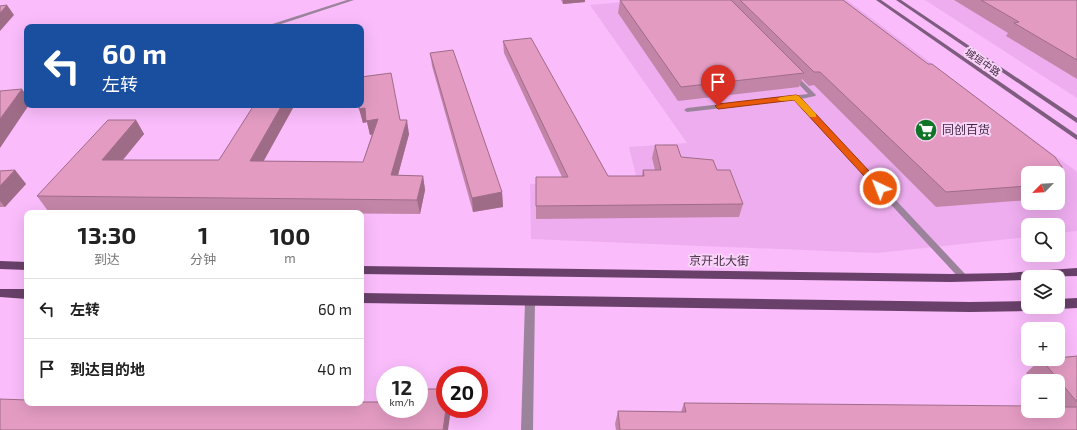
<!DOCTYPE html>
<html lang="zh">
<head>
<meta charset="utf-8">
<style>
	body { margin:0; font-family:"Exo 2","Noto Sans SC",sans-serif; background:#f6f6f6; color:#222; height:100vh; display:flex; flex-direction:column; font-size:15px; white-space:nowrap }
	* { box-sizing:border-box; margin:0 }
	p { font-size:13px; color:#767676 }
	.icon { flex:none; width:22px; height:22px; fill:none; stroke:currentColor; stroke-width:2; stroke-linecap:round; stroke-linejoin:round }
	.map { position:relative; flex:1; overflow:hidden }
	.drawer { position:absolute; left:24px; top:210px; width:340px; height:196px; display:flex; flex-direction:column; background:#fff; border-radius:8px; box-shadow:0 4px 16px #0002 }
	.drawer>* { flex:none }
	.banner { position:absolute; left:24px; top:24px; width:340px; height:84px; border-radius:8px; box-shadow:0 4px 16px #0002; background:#1a4fa0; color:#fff; overflow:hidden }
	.needle { width:26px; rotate:246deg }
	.buttons { position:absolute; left:1021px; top:166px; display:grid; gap:8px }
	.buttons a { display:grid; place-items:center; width:44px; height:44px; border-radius:8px; background:#fff; box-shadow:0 4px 16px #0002; font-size:20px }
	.speed { position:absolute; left:376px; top:366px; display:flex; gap:8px; font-size:20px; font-weight:700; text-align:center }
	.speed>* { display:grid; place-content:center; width:52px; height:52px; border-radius:50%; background:#fff; box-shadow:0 4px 16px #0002; line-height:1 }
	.speed small { font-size:10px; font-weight:400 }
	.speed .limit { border:6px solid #d22; background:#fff; color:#111 }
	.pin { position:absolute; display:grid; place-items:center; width:34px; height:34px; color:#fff; margin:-41px -17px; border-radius:50% 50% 50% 0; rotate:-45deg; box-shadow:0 0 4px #0007 }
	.pin .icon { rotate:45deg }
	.me { position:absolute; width:44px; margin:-22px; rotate:317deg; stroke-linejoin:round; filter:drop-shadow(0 0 3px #0008) }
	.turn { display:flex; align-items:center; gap:14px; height:84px; padding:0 12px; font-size:18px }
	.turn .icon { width:52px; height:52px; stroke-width:2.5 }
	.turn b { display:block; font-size:28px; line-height:34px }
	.eta { display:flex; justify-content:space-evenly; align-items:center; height:68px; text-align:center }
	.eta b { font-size:24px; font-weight:700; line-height:28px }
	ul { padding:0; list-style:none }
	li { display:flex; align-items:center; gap:12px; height:60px; padding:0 12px; border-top:1px solid #e0e0e0 }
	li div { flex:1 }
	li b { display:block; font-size:15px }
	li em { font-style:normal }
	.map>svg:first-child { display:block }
</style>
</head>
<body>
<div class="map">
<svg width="1077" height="430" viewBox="0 0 1077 430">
	<rect width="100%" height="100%" fill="#fabcfb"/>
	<g fill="#eeadef" fill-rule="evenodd">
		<path d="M645,0H847L1077,172V231L1058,233V225H1028V237L877,253L531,239L530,184H638L629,147L687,143L590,5ZM1028,173H1058V203H1028Z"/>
		<polygon points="925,0 1077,0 1077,98"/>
	</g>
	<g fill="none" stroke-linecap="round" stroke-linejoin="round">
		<polygon fill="#9b839b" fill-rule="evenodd" points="793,73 795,74 816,95 815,96 801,99 967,276 968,278 967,280 964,281 961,280 794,100 687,112 684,110 687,108 808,94 791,76 791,74"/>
		<g fill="#9b839b" fill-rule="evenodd">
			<polygon points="347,0 354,0 272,27 263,27"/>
			<polygon points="27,91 27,95 0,100 0,96"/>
			<polygon points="530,297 533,298 535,301 533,430 521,430 525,301 527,298"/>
		</g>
		<g fill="#7e5c7e" fill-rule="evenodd">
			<polygon points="876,0 881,0 1077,135 1077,140"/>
			<polygon points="896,0 901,0 1077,118 1077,123"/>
		</g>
		<g fill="#684069" fill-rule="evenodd">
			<polygon points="0,261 27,262 27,270 0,269"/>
			<polygon points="361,266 951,274 1007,273 1077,268 1077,276 1028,277 1028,280 951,282 361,274"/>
			<polygon points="0,289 27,289 27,299 0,297"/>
			<polygon points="361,293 970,302 1028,301 1028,307 1033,307 1032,309 1028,311 970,312 361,303"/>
			<polygon points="1077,298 1077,308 1058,309 1054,307 1058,307 1058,299"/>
		</g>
	</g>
	<g fill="#c385a7">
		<polygon points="561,0 585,0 585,2 563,4"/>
		<polygon points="620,0 843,0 1062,175 1058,179 1058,173 1028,173 1028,200 936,207 814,85 809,86 802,79 799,87 678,101 618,13"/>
		<polygon points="954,0 1077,0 1077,79 1006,36 1008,33"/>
		<polygon points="503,41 608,176 642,176 643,170 655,170 652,158 655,145 681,157 743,204 739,217 536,219 536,177 562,177 504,53"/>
		<polygon points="430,53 502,192 503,207 473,212 432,66"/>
		<polygon points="359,105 400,120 409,134 398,175 423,176 425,190 420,214 48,211 37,196 136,120 144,134 123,160 219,160 293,108 263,161 363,162 372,134 370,135 367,122 363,123"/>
		<polygon points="15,170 26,184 5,207 0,207 0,171"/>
		<polygon points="1077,356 1077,430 616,430 615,424 618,411 681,412 684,403 1058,411 1058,381 1032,381 1026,373 1041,359"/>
	</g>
	<g fill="#9f6c88">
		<polygon points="563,0 585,0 585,2 563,4"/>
		<polygon points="7,5 14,15 0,31 0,13"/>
		<polygon points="22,89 27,96 27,105 29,105 0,148 0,119"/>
		<polygon points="282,105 292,105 293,108 256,175 250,161"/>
		<polygon points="365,108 378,119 381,133 370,135 367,122 363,123 359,109"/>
		<polygon points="136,120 144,134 111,174 102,160"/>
		<polygon points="407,120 409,134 394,190 391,175"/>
		<polygon points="15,170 26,184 5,207 0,201 0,186"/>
		<polygon points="423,176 425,190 420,214 417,200"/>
		<polygon points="502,192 503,207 473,212 472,198"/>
		<polygon points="446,409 451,409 448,430 443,430"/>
	</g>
	<g fill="#e39bc2" stroke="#9f6c88">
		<polygon points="620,0 731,0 804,73 681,87"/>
		<polygon points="740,0 843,0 928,64 932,64 1055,157 1062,167 1062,175 1058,178 1058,173 1028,173 1028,186 946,192 820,72 814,72"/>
		<polygon points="981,0 1077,0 1077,60 1014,23 1019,22"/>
		<polygon points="7,5 0,13 0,6"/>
		<polygon points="531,38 608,176 644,176 643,170 661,170 655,145 677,145 681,157 713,160 717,170 730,170 743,204 536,206 536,177 568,177 503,41"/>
		<polygon points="453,50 502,192 472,198 430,53"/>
		<polygon points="391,73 400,120 407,120 391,175 423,176 417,200 37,196 108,120 136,120 102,160 219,160 254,105 282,105 250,161 363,162 378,119 366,121 365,108 359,109 359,105 361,105 361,83 362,83 361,77"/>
		<polygon points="22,89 0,119 0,91"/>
		<polygon points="15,170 0,186 0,171"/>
		<polygon points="1077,356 1077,402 1041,359 1058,359 1058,358"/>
		<polygon points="419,389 445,389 445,409 446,409 443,430 0,430 0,399 27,400 27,403 361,403 361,402 385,402 385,409 419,409"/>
		<polygon points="684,403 1028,406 1028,411 1058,411 1058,407 1077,407 1077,430 620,430 618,411 686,412"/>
	</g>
	<polygon fill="#ea580c" stroke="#983908" points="796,95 799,96 883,186 884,188 883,190 877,190 794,100 718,109 715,106 718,104"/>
	<polygon fill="#f59e0b" points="796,95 799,96 816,114 816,117 810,117 794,100 781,101 777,99 781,97"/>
	<defs>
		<g id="supermarket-disc" transform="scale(1.15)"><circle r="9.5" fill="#0e7526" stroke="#f9d4f9"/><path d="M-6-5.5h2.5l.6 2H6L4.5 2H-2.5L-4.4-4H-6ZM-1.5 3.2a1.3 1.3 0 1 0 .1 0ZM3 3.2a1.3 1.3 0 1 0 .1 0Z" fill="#fff"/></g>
	</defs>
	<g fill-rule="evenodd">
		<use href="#supermarket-disc" x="926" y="130"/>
	</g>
	<g text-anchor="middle" stroke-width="4" stroke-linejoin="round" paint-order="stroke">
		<g font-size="10" fill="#412941" stroke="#f9d4f9">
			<text transform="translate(983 62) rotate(35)" y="4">城垣中路</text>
		</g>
		<g font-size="12" fill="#412941" stroke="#f9d4f9" text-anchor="start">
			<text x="942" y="134">同创百货</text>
		</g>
		<g font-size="12" fill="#412941" stroke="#f9d4f9">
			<text transform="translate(719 261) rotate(1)" y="4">京开北大街</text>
		</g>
	</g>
</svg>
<div class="buttons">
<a><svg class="needle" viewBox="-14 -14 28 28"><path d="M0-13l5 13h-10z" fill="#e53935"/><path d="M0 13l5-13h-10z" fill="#767676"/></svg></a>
<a><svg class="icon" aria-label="search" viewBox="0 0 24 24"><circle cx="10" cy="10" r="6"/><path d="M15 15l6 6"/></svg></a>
<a><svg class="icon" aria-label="layers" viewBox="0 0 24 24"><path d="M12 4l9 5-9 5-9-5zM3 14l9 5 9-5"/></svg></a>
<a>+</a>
<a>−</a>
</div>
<div class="speed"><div>12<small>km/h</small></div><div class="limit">20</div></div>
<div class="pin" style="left:718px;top:106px;background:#d93025"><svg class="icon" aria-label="arrive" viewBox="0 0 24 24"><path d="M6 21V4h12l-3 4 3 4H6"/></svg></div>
<svg class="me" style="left:880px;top:188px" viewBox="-20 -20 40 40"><circle r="17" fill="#ea580c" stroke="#fff" stroke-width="3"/><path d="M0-11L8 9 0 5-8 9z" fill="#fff"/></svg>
<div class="banner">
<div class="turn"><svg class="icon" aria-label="left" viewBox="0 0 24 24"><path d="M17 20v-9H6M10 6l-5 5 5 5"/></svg><div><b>60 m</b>左转</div></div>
</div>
<section class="drawer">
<div class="eta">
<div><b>13:30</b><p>到达</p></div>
<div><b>1</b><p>分钟</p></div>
<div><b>100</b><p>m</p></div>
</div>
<ul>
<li><svg class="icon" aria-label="left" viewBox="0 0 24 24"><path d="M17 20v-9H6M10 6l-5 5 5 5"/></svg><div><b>左转</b></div><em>60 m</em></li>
<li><svg class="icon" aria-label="arrive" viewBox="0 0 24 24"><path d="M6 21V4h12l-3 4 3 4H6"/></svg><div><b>到达目的地</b></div><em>40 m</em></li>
</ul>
</section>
</div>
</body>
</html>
